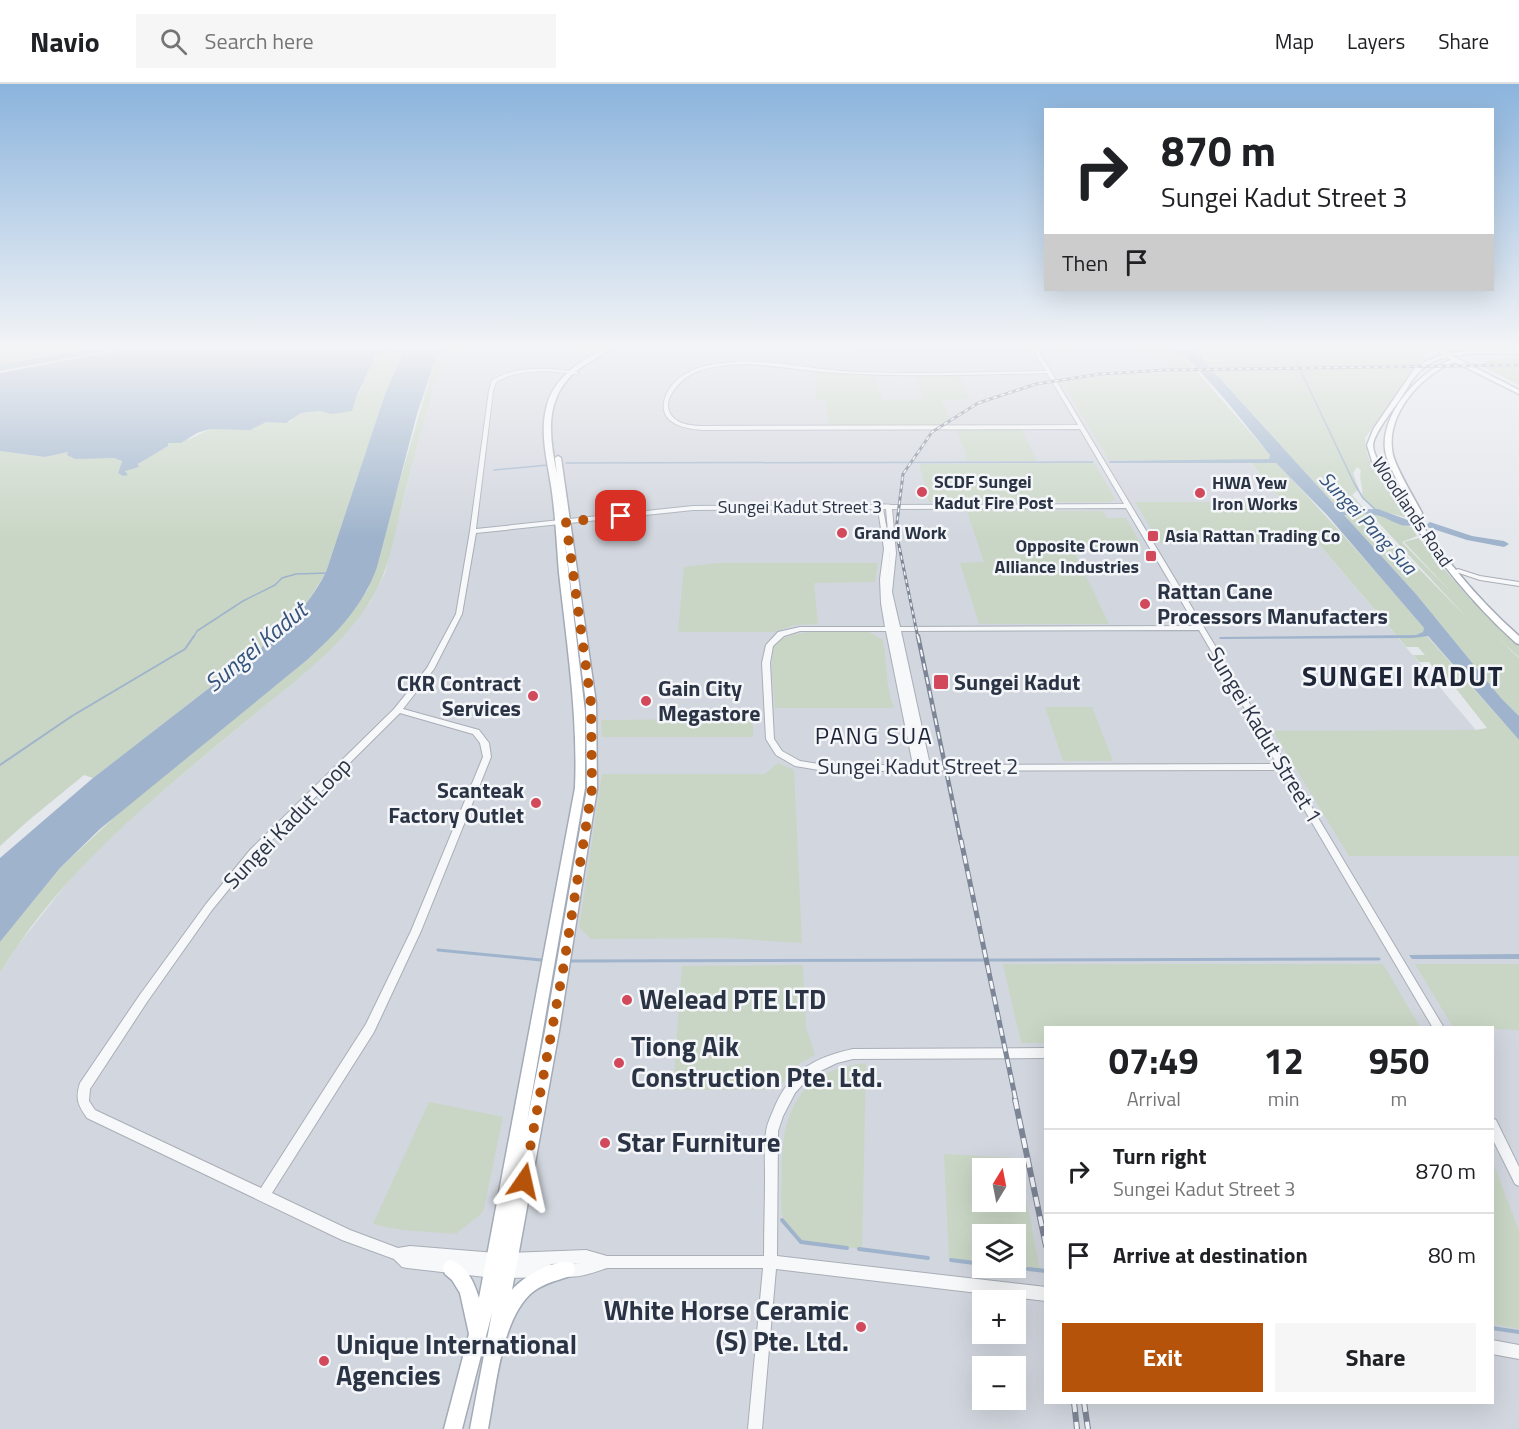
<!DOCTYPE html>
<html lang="en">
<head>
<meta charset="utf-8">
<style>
	body { margin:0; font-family:"Titillium Web",sans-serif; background:#f6f6f6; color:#202124; height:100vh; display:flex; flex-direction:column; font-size:22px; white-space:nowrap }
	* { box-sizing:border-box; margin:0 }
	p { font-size:20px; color:#757577 }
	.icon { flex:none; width:33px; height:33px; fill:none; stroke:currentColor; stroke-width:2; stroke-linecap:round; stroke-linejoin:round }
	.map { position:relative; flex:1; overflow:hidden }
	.details { position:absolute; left:1044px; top:942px; width:450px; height:378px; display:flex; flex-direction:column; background:#fff; border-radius:0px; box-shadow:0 6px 24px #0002 }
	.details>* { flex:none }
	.guide { position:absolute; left:1044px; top:24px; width:450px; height:183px; border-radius:0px; box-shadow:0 6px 24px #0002; background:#fff; color:#202124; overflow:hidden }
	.needle { width:39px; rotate:10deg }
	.buttons { position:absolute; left:972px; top:1074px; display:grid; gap:12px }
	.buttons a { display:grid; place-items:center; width:54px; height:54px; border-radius:0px; background:#fff; box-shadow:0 6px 24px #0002; font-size:30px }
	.pin { position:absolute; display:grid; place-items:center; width:51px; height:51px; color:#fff; margin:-26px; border-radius:12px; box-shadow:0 3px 9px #0006 }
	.me { position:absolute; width:66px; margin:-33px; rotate:11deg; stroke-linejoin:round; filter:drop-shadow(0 0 4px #0008) }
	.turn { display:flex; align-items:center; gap:21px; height:126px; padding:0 18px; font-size:27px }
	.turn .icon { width:78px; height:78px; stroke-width:2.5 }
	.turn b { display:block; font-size:42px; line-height:51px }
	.then { display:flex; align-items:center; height:57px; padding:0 18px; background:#0003; gap:12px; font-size:22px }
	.eta { display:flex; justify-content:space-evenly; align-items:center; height:102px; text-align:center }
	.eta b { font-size:36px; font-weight:700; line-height:42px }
	.button { display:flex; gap:12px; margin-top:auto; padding:12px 18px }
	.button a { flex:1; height:69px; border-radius:0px; background:#b45309; color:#fff; font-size:24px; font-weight:700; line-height:69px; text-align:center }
	.button a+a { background:#f6f6f6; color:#202124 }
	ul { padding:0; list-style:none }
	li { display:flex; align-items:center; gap:18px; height:84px; padding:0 18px; border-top:2px solid #e0e0e0 }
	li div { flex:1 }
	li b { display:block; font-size:22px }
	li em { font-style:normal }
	header { display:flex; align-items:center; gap:36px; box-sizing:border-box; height:84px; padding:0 30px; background:#fff; border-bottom:2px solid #e0e0e0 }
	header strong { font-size:28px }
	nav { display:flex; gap:33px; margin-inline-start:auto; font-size:21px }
	.search { width:420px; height:54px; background:#f6f6f6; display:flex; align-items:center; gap:15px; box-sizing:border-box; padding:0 21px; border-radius:0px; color:#757577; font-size:22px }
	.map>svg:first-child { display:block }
</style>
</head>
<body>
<header>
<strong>Navio</strong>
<div class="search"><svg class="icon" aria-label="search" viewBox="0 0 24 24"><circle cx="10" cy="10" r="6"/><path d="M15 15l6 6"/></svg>Search here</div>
<nav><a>Map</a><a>Layers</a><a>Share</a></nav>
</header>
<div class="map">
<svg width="1519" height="1345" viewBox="0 0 1519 1345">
	<rect width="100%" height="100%" fill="#e4e7ec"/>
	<path fill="#d2d6de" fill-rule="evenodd" d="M462,265H575L597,268L606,265H1154L1519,697V1345H0V889L15,865L75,789L115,747L320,575L357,536L371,517L385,489L426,327L444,268ZM1046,944H1492V1318H1046ZM982,1084H1016V1118H982ZM982,1150H1016V1184H982ZM982,1216H1016V1250H982ZM982,1282H1016V1316H982Z"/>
	<g fill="#c9d6c5" fill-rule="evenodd">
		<polygon points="0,265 88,265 0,281"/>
		<path d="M448,265H462L444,269C428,319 415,370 402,421C394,453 389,487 371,516C341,565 289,601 245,638C153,715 64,784 0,889V858L60,784L135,714L307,576C331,554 351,532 368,505L436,273L438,268Z"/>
		<polygon points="1154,265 1174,265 1180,268 1270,371 1269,376 1109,376 1062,298 1123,290 1175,290"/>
		<path d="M1193,265H1411L1426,269L1365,354C1365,386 1394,411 1412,435L1374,425L1362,414C1364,404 1358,395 1361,386L1357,383L1353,389L1359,405L1352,411L1390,455L1469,536L1366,425H1368L1396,439L1411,443L1417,452L1402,458L1453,510L1404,458L1419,454C1449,493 1481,528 1519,561V573L1498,554L1519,574V632L1501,614L1416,510Z"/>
		<path d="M389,267L402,269L385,310L326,488L306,521L275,553L93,694L84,691L29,736L0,762V367L45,373L68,368L67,371L114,374L122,376L118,389L122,390L127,385L139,383L138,381L141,378L168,362L166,360L168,359L190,355L210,345L255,344C260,335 279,337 290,338L296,331L301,329L352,325L375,272Z"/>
		<polygon points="1519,273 1519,301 1488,285 1482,280 1490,276"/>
		<polygon points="814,289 875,290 882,316 923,315 915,290 959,290 969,315 942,316 952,341 829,341 826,316 817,316"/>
		<polygon points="957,346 1022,346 1037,377 968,377"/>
		<path d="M1271,377L1276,379C1327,432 1376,487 1424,544V548L1416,551H1396L1318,459H1160L1135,418H1283L1250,378Z"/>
		<polygon points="1094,379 1115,415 1110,418 929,418 919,380"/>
		<polygon points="967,427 1103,427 1107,434 1126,434 1142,462 1072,463 1109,540 979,540 960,479 984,478"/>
		<polygon points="717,479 878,479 875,498 814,499 818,540 795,541 775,548 678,548 684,483"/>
		<path d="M869,548L883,556C887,579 885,602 894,624H775C774,606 770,585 773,567C778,540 849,548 869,548Z"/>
		<polygon points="1427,552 1519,656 1519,772 1349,772 1273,647 1476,646 1487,644 1447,593 1440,592 1429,578 1419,578 1413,571 1425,571 1418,563 1406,563 1399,554"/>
		<polygon points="1045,623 1092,623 1113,677 1063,677"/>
		<polygon points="753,635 753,653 602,653 601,636"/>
		<polygon points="778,679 794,686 802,859 725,854 591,855 579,843 602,690 765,690"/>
		<polygon points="1003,880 1383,880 1420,943 1046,944 1045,959 1021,959"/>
		<polygon points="1415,880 1519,880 1519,946 1453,943"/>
		<polygon points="803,881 806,943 815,971 800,979 776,1006 673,1006 682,882"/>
		<path d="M866,979L862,1165L801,1158C796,1151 788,1144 784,1136C779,1128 782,1101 782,1090C781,1028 799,986 866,979Z"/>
		<path d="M429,1018L503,1033L483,1128L456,1150C428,1147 400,1148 373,1140Z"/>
		<path d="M944,1070L1018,1074L1040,1186L1016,1183V1150H982V1179L949,1175ZM982,1084H1016V1118H982Z"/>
		<polygon points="1493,1078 1519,1147 1519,1245 1493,1240"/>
	</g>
	<g fill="#9fb4cc">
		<polygon points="88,265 117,265 0,287 0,281"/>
		<path d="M126,265H448L439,268L436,273L417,330L377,483C364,521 336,550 307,576L100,745L60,784L0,858V774L93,694L275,553C297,534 313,513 326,488L385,310L402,270L390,267L376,271L358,309L352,327L332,330L320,327L301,329L286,339L266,338L250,346L210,345L197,349L181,359H168V362L138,380L139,383L125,387L128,391L123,392L118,389L122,377L114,374L75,375L67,371L68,368L45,373L0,367V289Z"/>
		<path d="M1193,265L1416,510L1501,614L1519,632V656L1428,552L1413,554L1220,555L1219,553L1416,551L1423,548L1424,544L1327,431L1276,379H1110L1109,377L1269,375L1270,371C1252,349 1195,274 1174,266Z"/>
		<polygon points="1519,870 1519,875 1412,875 1409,871"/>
	</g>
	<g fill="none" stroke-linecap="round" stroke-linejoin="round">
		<g stroke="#9fb4cc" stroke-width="1.5">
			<polyline points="850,265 1030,267"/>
			<polyline points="1043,267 1177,265"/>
			<polyline points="1297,279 1354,399 1363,414 1378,428"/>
			<polyline points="566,379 1093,378"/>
			<polyline points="494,386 548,381"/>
			<polyline points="193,554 197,547 243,517 275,501 282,494 296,490 327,489"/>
		</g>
		<polyline stroke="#9fb4cc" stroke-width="2" points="0,681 72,632 185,565 194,552"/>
		<g stroke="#9fb4cc" stroke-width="3">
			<polyline points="438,866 541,876"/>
			<polyline points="567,877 1379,875"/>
		</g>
		<g stroke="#9fb4cc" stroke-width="4">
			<polyline points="782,1136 801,1158 847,1164"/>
			<polyline points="859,1165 928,1174"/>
			<polyline points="951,1176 982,1180"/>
			<polyline points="1028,1185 1046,1187"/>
			<polyline points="1492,1244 1519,1248"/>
		</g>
		<g fill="#9fb4cc" fill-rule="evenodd">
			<path d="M1378,425L1416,439C1403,448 1389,433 1376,431C1363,428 1347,431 1333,432L1329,429L1333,426Z"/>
			<polygon points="1430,438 1472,452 1504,457 1509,460 1504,463 1467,456 1427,443 1426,441"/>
		</g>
		<g stroke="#a9aeb7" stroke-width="2">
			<g id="minor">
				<path d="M1033,265H1037L1051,288L1444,944H1433L1281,686L825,687L795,682L776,671L766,655L762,579L766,561L778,548L800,543H885L881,519L880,495L884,465L878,425L693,426L476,449L462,530L434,585L403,625L479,646L489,659L491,673L421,847L374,948L272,1109L350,1146L398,1164L410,1162L496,1169L501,1170L502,1175L501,1180L496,1181L499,1182L500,1187L502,1182L507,1181L504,1180L503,1175L504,1170L509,1169L586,1166L607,1172H764C764,1145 765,1119 765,1093C765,1079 764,1062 766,1048C767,1039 772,1030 775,1022C791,986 816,973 853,965L1046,964V974L853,975L837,979L814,990L804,999L795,1009L783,1032L778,1047L777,1172L1046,1203V1217L776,1185L762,1345H748L763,1184H607C592,1189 575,1196 559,1191L557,1186L559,1181L564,1179H581L549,1180L553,1181L555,1186L553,1191L548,1193L507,1194L502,1192L500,1187L499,1192L494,1194L407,1184L402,1183L394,1175L342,1156L87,1034C78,1021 75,1015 80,999L139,912L206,820L250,766L394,625L427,584L456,530L470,447L489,307L492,296C519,281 547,284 577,288L579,289L577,290C549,287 522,283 496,298L493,307L476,445L693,422L877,421L880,420C884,421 888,420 891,421L1124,420L1080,345L702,346C692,345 680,344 671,337C655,325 668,301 682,292C695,283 711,280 726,279C763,274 802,284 840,287C908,291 977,288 1046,287ZM744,280C776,281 808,288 840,289C909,293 978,291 1047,289L1078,341L702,342C693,342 682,341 675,335C657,321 678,297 692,290C708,282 726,281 744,280ZM1126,424L1196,542L900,543L892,508L896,469L892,425ZM883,425H886L889,458ZM890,468V469L887,500ZM1199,546L1277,680L930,681L901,547ZM800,547H886L913,681H825L800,677L782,667L774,655L770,579L773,562L784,552ZM400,629L473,650L480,659L483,673L411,847L366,940L261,1104L95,1026L89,1017L90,1005L147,918L212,826L256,772Z"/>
				<polygon points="1458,485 1480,492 1519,498 1519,502 1480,496 1456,488 1456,486"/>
				<polygon points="1492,1034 1496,1036 1519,1083 1519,1102 1515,1100 1492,1054"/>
				<polygon points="1492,1256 1519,1261 1519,1275 1492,1270"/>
			</g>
		</g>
		<g stroke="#a3abb8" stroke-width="3">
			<g id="major">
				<path d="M604,265H611C599,273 586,279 575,288C544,315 549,353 557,390L555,374L558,372L561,374L596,619L597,705L559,947L512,1206C522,1193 557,1173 573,1179L575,1185L573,1191C560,1196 546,1198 534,1207C501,1232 496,1305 488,1345H470L492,1229L462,1345H444L469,1250L460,1209L452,1196L445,1190L443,1184L445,1178L451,1176C467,1182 474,1198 479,1214L575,704C578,632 567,561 559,489C557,465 556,441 553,416C550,385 538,352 547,321C554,294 580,277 604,265ZM563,442L586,619L587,705L545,947L527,1038L585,704V628Z"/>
				<path d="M1435,265H1442L1449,269L1479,266H1519V270L1479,269L1452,272L1519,306V310L1455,278C1421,290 1384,332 1393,371C1397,386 1414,414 1422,429L1421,431L1414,429C1405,411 1394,393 1387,374C1374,336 1418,287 1451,276L1447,273C1421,279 1414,293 1401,314C1394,324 1374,349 1373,361C1373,374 1390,395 1397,405C1433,459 1470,509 1519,552V560L1516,559C1457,506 1414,443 1372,377L1367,361L1374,344L1415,284L1426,277L1443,271Z"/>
			</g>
		</g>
		<use href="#minor" fill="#f7f8fa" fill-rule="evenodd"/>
		<use href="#major" fill="#fff" fill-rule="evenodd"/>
		<g stroke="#7d8696" stroke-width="3">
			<polyline id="rail-far3" points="918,554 896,447 903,390 932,348 978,319 1036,300 1100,290 1164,286 1519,281"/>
		</g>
		<g stroke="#7d8696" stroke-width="4.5">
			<polyline id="rail-far2" points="918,552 961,758"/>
		</g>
		<g stroke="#7d8696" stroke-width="5">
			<polyline id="rail-far1" points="961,756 1016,1017"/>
		</g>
		<g stroke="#7d8696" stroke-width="6">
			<g id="rail">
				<polyline points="1015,1015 1046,1162"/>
				<polyline points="1074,1318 1077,1345"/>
				<polyline points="1084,1318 1088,1345"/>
			</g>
		</g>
		<use href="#rail-far3" stroke="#f4f6f9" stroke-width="1.5" stroke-dasharray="4" stroke-linecap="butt"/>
		<use href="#rail-far2" stroke="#f4f6f9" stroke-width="2" stroke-dasharray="7" stroke-linecap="butt"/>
		<use href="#rail-far1" stroke="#f4f6f9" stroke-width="3" stroke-dasharray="8" stroke-linecap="butt"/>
		<use href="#rail" stroke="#f4f6f9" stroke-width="4" stroke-dasharray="10" stroke-linecap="butt"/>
	</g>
	<linearGradient id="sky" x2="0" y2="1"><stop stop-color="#8bb4dd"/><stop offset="0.58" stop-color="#f3f4f6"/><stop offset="1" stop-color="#f3f4f6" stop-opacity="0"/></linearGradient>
	<rect width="1519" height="453" fill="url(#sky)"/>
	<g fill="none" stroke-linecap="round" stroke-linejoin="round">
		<polyline stroke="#b45309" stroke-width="10" stroke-dasharray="0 18" points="524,1097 563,886 592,705 591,619 566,438 621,432"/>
	</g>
	<g fill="#d1495b" stroke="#f4f6f9" stroke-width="2">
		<circle cx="922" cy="408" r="6"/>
		<circle cx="1200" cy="409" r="6"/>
		<circle cx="842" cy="449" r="6"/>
		<rect x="1147" y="446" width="12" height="12" rx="3"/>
		<rect x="1145" y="466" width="12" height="12" rx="3"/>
		<circle cx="1145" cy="520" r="6"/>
		<rect x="933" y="590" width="16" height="16" rx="3"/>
		<circle cx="533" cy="612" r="6"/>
		<circle cx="646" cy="617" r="6"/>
		<circle cx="536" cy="719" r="6"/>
		<circle cx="627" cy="916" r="6"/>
		<circle cx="619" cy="979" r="6"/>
		<circle cx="605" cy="1059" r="6"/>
		<circle cx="861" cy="1243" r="6"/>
		<circle cx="324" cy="1277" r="6"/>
	</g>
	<g text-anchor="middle" stroke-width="5" stroke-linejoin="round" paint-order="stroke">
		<g font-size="18" font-weight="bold" fill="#2b3445" stroke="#f4f6f9" text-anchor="start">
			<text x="934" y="404">SCDF Sungei<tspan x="934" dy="21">Kadut Fire Post</tspan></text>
			<text x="1212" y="405">HWA Yew<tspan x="1212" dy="21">Iron Works</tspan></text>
			<text x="854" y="455">Grand Work</text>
			<text x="1165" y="458">Asia Rattan Trading Co</text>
			<text x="1139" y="468" text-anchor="end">Opposite Crown<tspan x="1139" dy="21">Alliance Industries</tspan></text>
		</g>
		<g font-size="18" fill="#2b3445" stroke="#f4f6f9">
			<text x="800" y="429">Sungei Kadut Street 3</text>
			<text transform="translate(1412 428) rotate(56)" y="6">Woodlands Road</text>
		</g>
		<g font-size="20" font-style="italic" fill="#34527a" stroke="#f4f6f9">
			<text transform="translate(1368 439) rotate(47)" y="7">Sungei Pang Sua</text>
		</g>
		<g font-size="22" font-weight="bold" fill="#2b3445" stroke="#f4f6f9" text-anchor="start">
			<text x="1157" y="515">Rattan Cane<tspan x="1157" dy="25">Processors Manufacters</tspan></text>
			<text x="954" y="606">Sungei Kadut</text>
			<text x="521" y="607" text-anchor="end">CKR Contract<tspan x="521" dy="25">Services</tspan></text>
			<text x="658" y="612">Gain City<tspan x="658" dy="25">Megastore</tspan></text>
			<text x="524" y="714" text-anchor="end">Scanteak<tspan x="524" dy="25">Factory Outlet</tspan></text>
		</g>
		<g font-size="22" fill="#2b3445" stroke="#f4f6f9">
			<text transform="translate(1265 651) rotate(59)" y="8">Sungei Kadut Street 1</text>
			<text x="918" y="690">Sungei Kadut Street 2</text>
			<text transform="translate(287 739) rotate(-46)" y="8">Sungei Kadut Loop</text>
		</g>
		<g font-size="24" font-style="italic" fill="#34527a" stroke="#f4f6f9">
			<text transform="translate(256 563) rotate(-40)" y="8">Sungei Kadut</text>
		</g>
		<g font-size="24" letter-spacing="1.5" fill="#1d2536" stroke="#f4f6f9">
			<text x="874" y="660">PANG SUA</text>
		</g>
		<g font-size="27" font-weight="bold" fill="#2b3445" stroke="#f4f6f9" text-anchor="start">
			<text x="639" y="925">Welead PTE LTD</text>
			<text x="631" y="972">Tiong Aik<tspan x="631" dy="31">Construction Pte. Ltd.</tspan></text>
			<text x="617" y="1068">Star Furniture</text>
			<text x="849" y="1236" text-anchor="end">White Horse Ceramic<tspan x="849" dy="31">(S) Pte. Ltd.</tspan></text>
			<text x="336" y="1270">Unique International<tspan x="336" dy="31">Agencies</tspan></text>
		</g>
		<g font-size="28" font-weight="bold" letter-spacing="1.5" fill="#1d2536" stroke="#f4f6f9">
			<text x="1403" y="602">SUNGEI KADUT</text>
		</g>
	</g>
</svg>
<div class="buttons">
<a><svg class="needle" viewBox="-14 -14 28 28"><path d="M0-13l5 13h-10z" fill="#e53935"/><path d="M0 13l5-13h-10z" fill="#757577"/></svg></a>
<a><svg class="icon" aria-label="layers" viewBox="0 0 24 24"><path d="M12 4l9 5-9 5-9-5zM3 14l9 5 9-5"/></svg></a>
<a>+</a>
<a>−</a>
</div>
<div class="pin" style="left:621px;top:432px;background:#d93025"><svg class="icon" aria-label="arrive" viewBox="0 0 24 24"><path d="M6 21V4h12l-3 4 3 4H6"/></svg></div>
<svg class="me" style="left:524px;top:1097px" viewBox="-20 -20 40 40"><path d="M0-17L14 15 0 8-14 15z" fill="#b45309" stroke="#fff" stroke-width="4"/></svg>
<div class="guide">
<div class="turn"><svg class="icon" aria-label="right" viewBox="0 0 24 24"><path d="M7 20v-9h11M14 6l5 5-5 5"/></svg><div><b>870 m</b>Sungei Kadut Street 3</div></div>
<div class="then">Then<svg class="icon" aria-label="arrive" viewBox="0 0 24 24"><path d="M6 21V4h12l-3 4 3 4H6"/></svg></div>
</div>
<section class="details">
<div class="eta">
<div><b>07:49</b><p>Arrival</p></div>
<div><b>12</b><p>min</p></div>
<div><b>950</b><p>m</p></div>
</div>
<ul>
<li><svg class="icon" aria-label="right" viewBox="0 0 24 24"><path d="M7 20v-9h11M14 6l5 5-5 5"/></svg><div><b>Turn right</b><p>Sungei Kadut Street 3</p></div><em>870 m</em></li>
<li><svg class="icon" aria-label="arrive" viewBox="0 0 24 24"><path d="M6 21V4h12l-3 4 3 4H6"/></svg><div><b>Arrive at destination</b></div><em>80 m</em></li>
</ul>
<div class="button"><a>Exit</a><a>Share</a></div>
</section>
</div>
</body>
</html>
